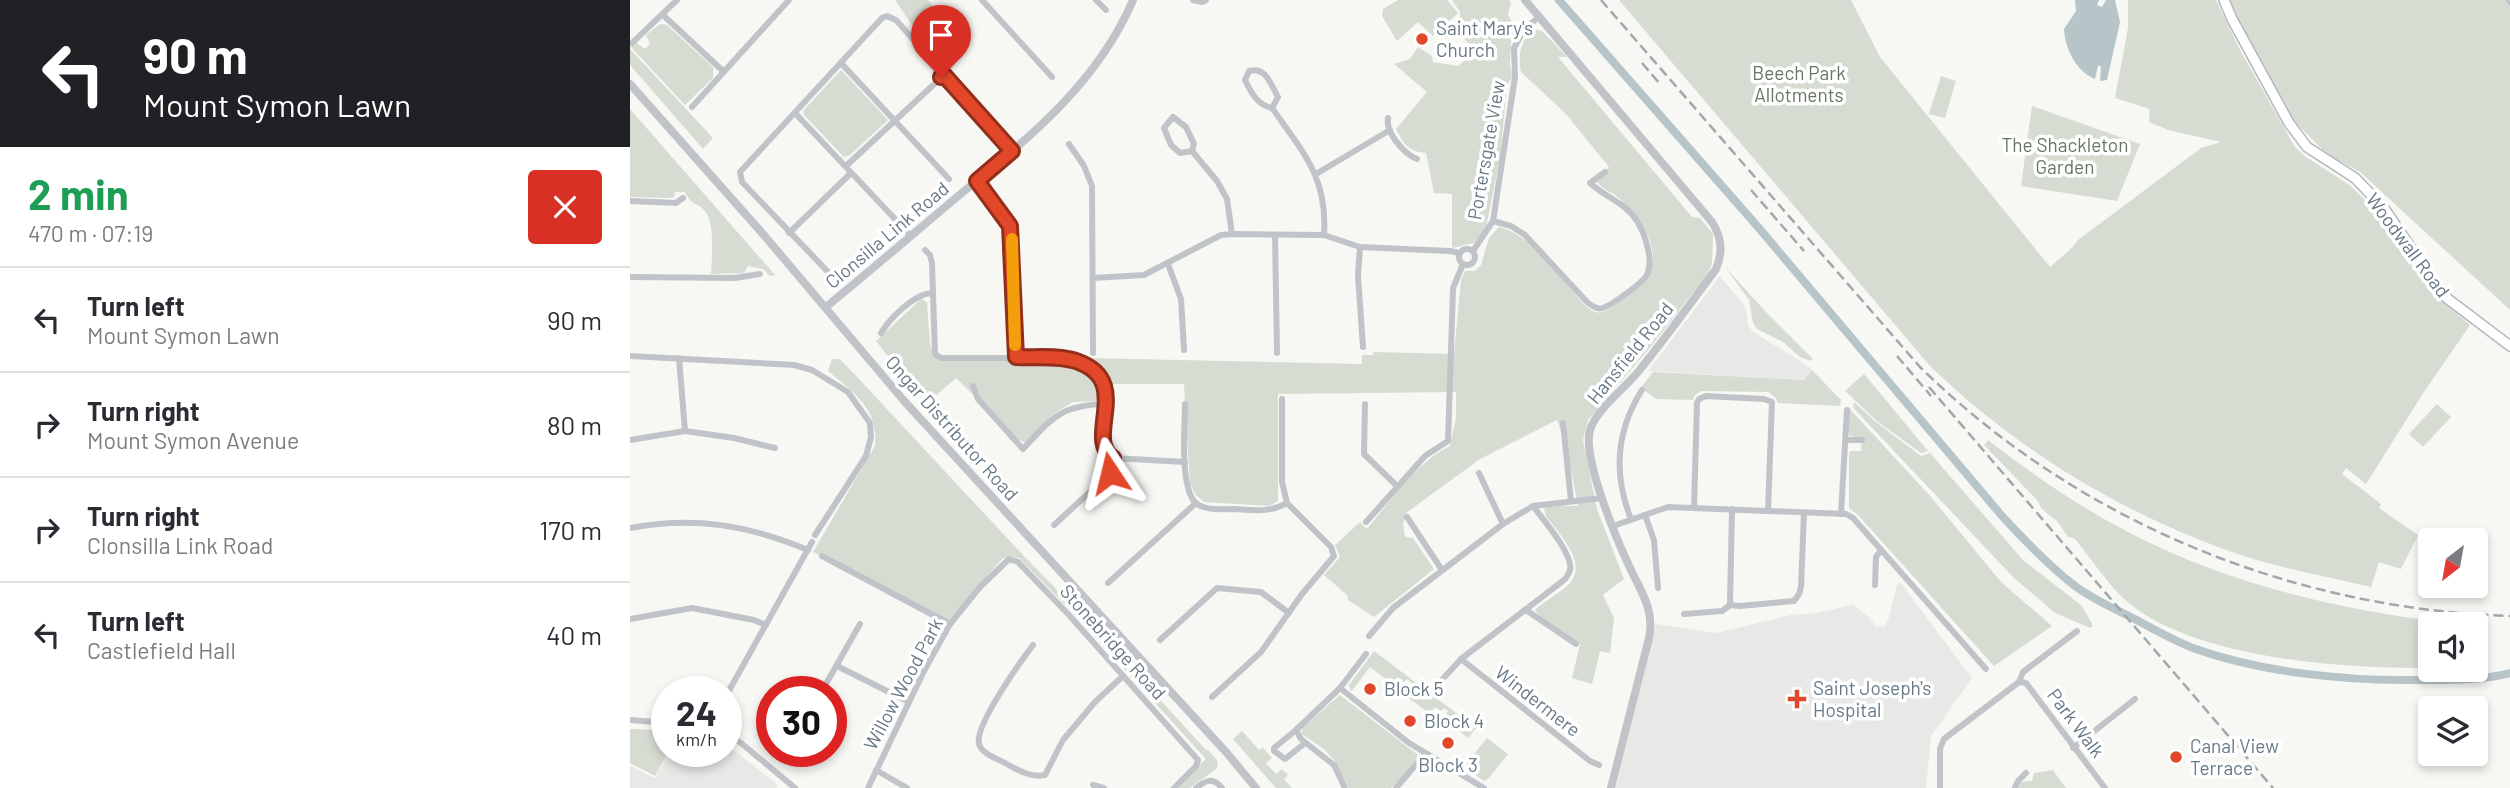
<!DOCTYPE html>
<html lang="en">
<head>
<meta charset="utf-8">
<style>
	body { margin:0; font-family:Barlow,sans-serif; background:#f2f2f3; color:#2b2b33; height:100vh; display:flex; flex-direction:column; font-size:26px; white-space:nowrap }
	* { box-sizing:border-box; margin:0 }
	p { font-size:23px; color:#7c7c81 }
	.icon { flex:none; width:38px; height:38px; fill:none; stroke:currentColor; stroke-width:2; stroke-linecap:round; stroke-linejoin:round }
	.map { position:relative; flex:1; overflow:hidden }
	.panel { display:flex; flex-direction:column; background:#fff; width:630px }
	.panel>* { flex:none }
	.hud { background:#202124; color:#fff; overflow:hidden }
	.needle { width:46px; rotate:211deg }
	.tools { position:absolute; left:1788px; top:528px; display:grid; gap:14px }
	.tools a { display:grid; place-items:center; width:70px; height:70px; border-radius:7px; background:#fff; box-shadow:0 4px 10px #0003; font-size:35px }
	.speed { position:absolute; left:21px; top:676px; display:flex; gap:14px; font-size:35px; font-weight:700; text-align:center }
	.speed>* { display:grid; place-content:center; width:91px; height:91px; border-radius:50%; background:#fff; box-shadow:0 4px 10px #0003; line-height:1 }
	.speed small { font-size:18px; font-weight:400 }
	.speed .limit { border:10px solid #d22; background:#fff; color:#111 }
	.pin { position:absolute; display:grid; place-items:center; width:60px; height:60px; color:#fff; margin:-72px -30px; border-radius:50% 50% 50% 0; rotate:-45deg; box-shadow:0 0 7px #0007 }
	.pin .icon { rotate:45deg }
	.me { position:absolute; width:77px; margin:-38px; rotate:350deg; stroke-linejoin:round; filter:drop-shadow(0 0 5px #0008) }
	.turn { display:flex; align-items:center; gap:24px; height:147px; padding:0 28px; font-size:32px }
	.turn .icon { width:91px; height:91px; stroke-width:2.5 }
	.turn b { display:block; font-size:49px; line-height:60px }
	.round { display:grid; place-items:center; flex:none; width:74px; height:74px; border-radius:7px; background:#f2f2f3 }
	.headline { display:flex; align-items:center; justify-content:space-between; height:119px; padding:0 28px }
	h1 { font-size:42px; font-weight:700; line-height:52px; color:#1e9e55 }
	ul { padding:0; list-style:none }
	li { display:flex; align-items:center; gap:21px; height:105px; padding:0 28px; border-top:2px solid #e1e1e2 }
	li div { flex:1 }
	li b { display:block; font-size:26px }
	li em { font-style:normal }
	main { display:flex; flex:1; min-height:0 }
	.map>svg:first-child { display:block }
</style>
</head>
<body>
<main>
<section class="panel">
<div class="hud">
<div class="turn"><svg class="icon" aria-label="left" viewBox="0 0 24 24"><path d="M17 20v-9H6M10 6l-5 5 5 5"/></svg><div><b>90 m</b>Mount Symon Lawn</div></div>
</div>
<div class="headline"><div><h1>2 min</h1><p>470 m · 07:19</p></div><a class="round" style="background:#d93025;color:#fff"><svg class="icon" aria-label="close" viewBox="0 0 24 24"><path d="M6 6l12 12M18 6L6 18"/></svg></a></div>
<ul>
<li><svg class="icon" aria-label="left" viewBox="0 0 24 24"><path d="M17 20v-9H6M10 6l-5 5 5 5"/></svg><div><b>Turn left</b><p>Mount Symon Lawn</p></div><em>90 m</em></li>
<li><svg class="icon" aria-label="right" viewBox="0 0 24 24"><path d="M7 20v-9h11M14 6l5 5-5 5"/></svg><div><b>Turn right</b><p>Mount Symon Avenue</p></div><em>80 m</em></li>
<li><svg class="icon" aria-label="right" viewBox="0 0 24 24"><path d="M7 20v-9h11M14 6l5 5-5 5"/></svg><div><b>Turn right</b><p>Clonsilla Link Road</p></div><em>170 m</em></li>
<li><svg class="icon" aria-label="left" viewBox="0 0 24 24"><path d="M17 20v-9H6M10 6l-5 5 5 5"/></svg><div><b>Turn left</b><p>Castlefield Hall</p></div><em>40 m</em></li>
</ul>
</section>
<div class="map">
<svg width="1880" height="788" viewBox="0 0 1880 788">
	<rect width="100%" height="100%" fill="#f7f7f4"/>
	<g fill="#e8e8e7">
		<polygon points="1090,276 1112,303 1116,309 1118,325 1122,331 1175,364 1182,370 1178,378 1174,380 1018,371"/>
		<polygon points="1270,582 1342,678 1301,736 1296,788 986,788 1026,624 1086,633 1161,615 1186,613 1223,605 1240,618 1246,627 1254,627 1258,621 1267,584"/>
		<polygon points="96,747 109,754 148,785 146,788 0,788 0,766 25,778 40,751 96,751"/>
	</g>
	<g fill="#d7dcd3">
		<polygon points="265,0 298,0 303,6 282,25"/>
		<polygon points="768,0 817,0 828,13 803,36 788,22 767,41 752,16 753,9"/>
		<path d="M822,0H879L881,2L878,15L887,31L881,43L880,65L882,76L877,87L870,157L856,228L844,243L822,248V194L804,193L796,153C777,151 775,145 766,129L797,92L764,64L780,59L788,47L802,56L803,62L828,66L841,55C841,41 832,38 823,29L824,23L830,18V12Z"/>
		<path d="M989,0H1221L1250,57L1420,267C1429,258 1441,251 1448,240L1571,148L1591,142L1538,130L1519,122L1520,109L1485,98L1498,28V0H1586L1610,50L1665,147L1676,157L1721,186L1740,205L1775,249L1803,293L1840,325L1792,395L1736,484L1716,468L1712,474L1751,504L1749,508L1788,535L1771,569L1749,562L1741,587C1693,576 1643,567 1596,550C1486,510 1385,448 1300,366Z"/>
		<polygon points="1597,0 1880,0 1880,310 1730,172 1698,155 1661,118"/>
		<polygon points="30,24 37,25 83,67 83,78 55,105 1,47 7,43 15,49 20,44 16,35"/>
		<path d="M905,29L912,31L937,57H928L1062,217L1070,218L1083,234L1082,264L1076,276L1019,349L958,420L953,440L967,509L994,579L973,595L984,618L980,653L970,651L962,684L942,678L950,644L912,619L905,610C915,600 931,593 940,583C958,561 928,533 916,516L914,509L918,506H948L937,449L927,420L850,459L776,513L773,525L775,537L783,538L804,569L744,617L718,600L717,595L694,575L710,557L705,545L730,522L737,529C759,502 788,461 820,446L826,418V392L648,394V501L639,506L574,502L566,495L560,484L554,384H471L466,401L443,402L425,413L396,443L389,440L326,378L296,404L246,341L291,299L297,302L300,344L305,357L313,360L458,358L732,364V355H743V352L824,354L831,280L835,271H845L851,265L859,238L869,227C901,235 923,269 945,294C950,300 957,309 965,312C976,315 989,302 997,295C1006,287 1017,278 1021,266C1029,243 1007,215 991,200C983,192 974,191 966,181L979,167L936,114L891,72C888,53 890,41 905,29Z"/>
		<polygon points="0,49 83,138 73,149 0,65"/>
		<polygon points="211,70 258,120 220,155 214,157 174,115 173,111"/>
		<polygon points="1311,76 1326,81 1315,118 1299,114"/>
		<polygon points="1402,106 1510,144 1487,201 1391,186"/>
		<path d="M0,109L145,275L140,276L133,269L118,266L114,273L81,274C82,259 85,222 75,211C67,202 63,207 55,192H45L44,197L40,198L0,197Z"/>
		<polygon points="1095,267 1136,312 1183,359 1181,361 1170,357 1153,342 1127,329 1123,323 1119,300"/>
		<path d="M202,359H210L229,379L391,553L471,635L576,750H578L587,760L588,766L586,769L560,788H542L576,759L445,615L389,558L379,556L372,559L318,621L183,552L245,446C249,409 224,393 198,371Z"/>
		<polygon points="1182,370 1211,400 1210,406 1148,403 1145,397 1138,392 1071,391 1064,396 1063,400 1026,399 1011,388 1023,372 1174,380"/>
		<polygon points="1234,374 1298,451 1291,453 1248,422 1215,391"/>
		<polygon points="1224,402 1246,422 1291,456 1300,453 1393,560 1452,606 1463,626 1460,628 1425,613 1384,578 1230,415 1223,407"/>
		<polygon points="1807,404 1821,417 1793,447 1779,434"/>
		<polygon points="1219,408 1301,497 1371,582 1422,626 1364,666 1228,515 1219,508 1219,455 1220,451 1231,451 1232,438 1220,436 1218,432"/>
		<path d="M1358,440C1403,475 1450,507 1500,533C1604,587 1720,612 1836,625H1801V668C1716,669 1568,659 1500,604C1480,588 1461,558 1444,538L1438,537L1428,522L1412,509L1407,500L1354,445Z"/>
		<polygon points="744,651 846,728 838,738 819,723 822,719 816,715 818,711 814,708 811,711 805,707 800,714 779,698 784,691 779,686 782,683 777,679 774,682 768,677 762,684 740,667 721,692 719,685"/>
		<polygon points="710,695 788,755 787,762 761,788 719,788 704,760 694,749 672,734 672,728"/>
		<polygon points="0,729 37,730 37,751 39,751 25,776 0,763"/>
		<polygon points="612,731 629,750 633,748 642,758 636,763 646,774 652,769 658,775 654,779 662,788 646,788 603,739"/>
		<polygon points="857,738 878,754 859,778 854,781 836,768 836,764"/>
		<polygon points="1423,770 1436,788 1389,788 1391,782 1402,781 1404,773"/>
	</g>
	<path fill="#b7c5c8" d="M1445,0H1469L1467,5L1472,7L1476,0H1485L1490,22L1477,80L1470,81L1471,66H1468L1465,79C1446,71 1435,49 1434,29L1446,11Z"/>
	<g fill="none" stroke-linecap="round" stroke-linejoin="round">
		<polyline stroke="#b7c5c8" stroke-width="2.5" points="1877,0 1880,4"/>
		<path stroke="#b7c5c8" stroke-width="8" d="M929,0L1128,227L1372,516C1395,541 1418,565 1445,586C1463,599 1482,608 1501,617C1521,628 1542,640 1563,648C1629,672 1715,681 1784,680C1815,680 1850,681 1880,673"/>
		<g stroke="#b2b8bc" stroke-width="12">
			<polyline id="secondary" points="1594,0 1602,19 1659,123 1677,147 1725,178 1754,208 1805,284 1818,299 1880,346"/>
		</g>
		<g stroke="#c0c4c8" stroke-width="6">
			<polyline points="352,0 422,77"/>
			<polyline points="466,0 476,10"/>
			<polyline points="563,0 572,2 576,0"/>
			<polyline points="33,15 94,72"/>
			<polyline points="2,43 47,0"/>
			<polyline points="211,63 319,179"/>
			<polyline points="62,107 159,0"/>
			<path d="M642,108L648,97C641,85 636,66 619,71L615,80C621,92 627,105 642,108C673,152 698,178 694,235"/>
			<polyline points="165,113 281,236"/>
			<path d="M758,118C755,132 774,154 787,159"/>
			<polyline points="439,144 454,166 462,186 463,353"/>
			<polyline points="562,151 550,153 541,145 534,128 543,117 556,127 564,144 562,151 587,181 597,199 602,234"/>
			<polyline points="216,166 314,75"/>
			<polyline points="686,174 760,130"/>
			<polyline points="347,181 380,226 386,357"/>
			<polyline points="0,201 46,203 53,198"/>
			<path d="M863,221L881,226L895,235L958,303C963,306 967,310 973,308C982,305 1012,283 1017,275C1024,260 1015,234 1007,221C996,203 975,197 960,183L975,172"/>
			<polyline points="159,233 221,173"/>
			<polyline points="645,235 647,353"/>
			<polyline points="730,247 728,276 733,347"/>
			<circle cx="837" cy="257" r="8"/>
			<polyline points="295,250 300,255 302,263 305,354 311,358 436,358 457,367 469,374 474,382 474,447 483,458"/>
			<polyline points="843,251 863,221 885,77 884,48 895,28 909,17"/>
			<polyline points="538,264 551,299 554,350"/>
			<polyline points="199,273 112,182 110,172 252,18 257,16 266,20 382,151"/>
			<polyline points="0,277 105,278 130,274"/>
			<polyline points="463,278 514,275 591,235 602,234 694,235 730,247 820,251 829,253"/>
			<path d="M251,333C260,318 284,294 302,293"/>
			<polyline points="0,356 164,365 182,370 218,392 240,423 241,437 236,456 185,535"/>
			<polyline points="49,358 55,431"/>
			<path d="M343,386L348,399L393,449C422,418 431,405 475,404"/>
			<path d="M555,404C555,425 549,491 567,504C577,511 592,509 604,509C623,510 640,513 657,503"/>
			<polyline points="735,404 734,454 767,486"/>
			<polyline points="933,423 941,501"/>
			<polyline points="0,440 55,431 104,438 145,448"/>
			<polyline points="1216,440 1232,440"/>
			<polyline points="483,458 555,462"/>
			<polyline points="849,473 873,524"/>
			<polyline points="1064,508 1067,403 1069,399 1076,396 1134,399 1142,402 1138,511"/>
			<polyline points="1211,514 1217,410"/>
			<polyline points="1015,515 1024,540 1028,588"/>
			<polyline points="777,517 812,570"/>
			<path d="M1001,519C983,474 986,431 1012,390"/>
			<polyline points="736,522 795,456 818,441 823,288 833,264"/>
			<polyline points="424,525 475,478 480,473 483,458"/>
			<polyline points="983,526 1038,507 1216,514 1223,518 1238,535 1356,669"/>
			<path d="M0,528C64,516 118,525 178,550"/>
			<polyline points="192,556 320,624"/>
			<polyline points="478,583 566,503"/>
			<polyline points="1245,585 1246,557 1251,550"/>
			<polyline points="1100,605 1102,509"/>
			<polyline points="896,610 946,644"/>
			<polyline points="1054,614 1092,611 1100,605 1110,606 1164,601 1169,594 1171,587 1174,513"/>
			<polyline points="0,619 62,608 124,620 136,625"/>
			<polyline points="739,636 763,608 873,524 903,506 972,498"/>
			<polyline points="530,640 587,588 631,592 659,613"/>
			<path d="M403,645C391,661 344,726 349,744C352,754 366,758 375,763C388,770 400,778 415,775L433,740L465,702L493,676"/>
			<polyline points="831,659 960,761 969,765"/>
			<polyline points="207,666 279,702"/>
			<path d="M810,682L831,659L934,580C935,580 940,571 940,570C944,555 912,518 903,506"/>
			<polyline points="1389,682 1396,683 1475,788"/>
			<polyline points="1389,682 1393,672 1447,631"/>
			<polyline points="710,688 779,743 854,788"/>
			<polyline points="192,691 230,624"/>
			<polyline points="96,696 182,542"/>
			<polyline points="582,697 631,652 672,594 704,556 701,547 657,503 652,482 652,399"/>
			<polyline points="0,720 37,723"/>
			<polyline points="666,730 644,748 644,751 655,759 675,743"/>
			<polyline points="96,734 111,743 165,788"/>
			<polyline points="1443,748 1505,699"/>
			<polyline points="246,770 277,788"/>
			<polyline points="463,785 474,788"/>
			<polyline points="238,788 293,673 320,624 350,587 379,559 388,562 438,614 568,760 566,766 544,788"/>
			<path d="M566,788C576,780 583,777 592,788"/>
			<polyline points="715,788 704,765 671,739 666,730 710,688 736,654"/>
			<polyline points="766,788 795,754"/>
			<polyline points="1310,788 1310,749 1314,739 1389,682"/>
			<polyline points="1385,788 1388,781 1396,773"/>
		</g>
		<g stroke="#c0c4c8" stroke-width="8">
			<path d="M895,0L1082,222C1092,238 1093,252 1086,269C1060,304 1035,339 1008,372C995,388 966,410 960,430C952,458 987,540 1000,568C1011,592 1025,610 1019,638L981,788"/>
			<polyline points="0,84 133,234 275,402 596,752 626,788"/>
			<path d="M196,307C240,271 283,234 327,197C396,140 467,85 503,0"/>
		</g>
		<use href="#secondary" stroke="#fff" stroke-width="9"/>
		<g stroke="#a1a8ad" stroke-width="2.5" stroke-dasharray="10 5" stroke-linecap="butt">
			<path d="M971,0L1290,367C1447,521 1660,609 1880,616"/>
			<polyline points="1012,63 1030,84"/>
			<polyline points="1121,190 1174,251"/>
			<polyline points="1267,356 1301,396"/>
			<polyline points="1299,387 1643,788"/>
		</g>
	</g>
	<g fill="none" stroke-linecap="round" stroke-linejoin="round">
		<g stroke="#932e1b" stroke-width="18">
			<path id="route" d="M311,77L314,75L382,151L347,181L380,226L386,357C405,358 428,355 446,361C505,381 453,438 483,458L480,473"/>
		</g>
		<use href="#route" stroke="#e24729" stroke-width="12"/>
		<polyline stroke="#f59e0b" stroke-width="12" points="382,239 385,345"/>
	</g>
	<g fill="#e24729" stroke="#fff" stroke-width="2.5">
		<circle cx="792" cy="39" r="7"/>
		<circle cx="740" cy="689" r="7"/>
		<path d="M1163.5 688.5h7v7h7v7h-7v7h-7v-7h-7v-7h7z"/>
		<circle cx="780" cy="721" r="7"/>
		<circle cx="818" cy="743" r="7"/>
		<circle cx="1546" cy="757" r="7"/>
	</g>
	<g text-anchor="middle" stroke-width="7" stroke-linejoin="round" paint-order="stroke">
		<g font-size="19" fill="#667985" stroke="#fff" text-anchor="start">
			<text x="806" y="35">Saint Mary's<tspan x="806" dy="22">Church</tspan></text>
			<text x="1183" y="695">Saint Joseph's<tspan x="1183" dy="22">Hospital</tspan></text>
			<text x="754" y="696">Block 5</text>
			<text x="794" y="728">Block 4</text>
			<text x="1560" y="753">Canal View<tspan x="1560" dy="22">Terrace</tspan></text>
			<text x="818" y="772" text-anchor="middle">Block 3</text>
		</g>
		<g font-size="19" fill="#667761" stroke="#fff">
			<text x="1169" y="80">Beech Park<tspan x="1169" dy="22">Allotments</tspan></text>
			<text x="1435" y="152">The Shackleton<tspan x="1435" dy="22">Garden</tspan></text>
		</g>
		<g font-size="19" fill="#667985" stroke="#fff">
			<text transform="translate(856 150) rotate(-80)" y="7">Portersgate View</text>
			<text transform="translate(257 235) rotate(-40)" y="7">Clonsilla Link Road</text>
			<text transform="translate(1778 245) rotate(53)" y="7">Woodwall Road</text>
			<text transform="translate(1000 353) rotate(-51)" y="7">Hansfield Road</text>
			<text transform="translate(322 428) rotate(48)" y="7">Ongar Distributor Road</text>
			<text transform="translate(483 642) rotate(48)" y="7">Stonebridge Road</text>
			<text transform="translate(273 684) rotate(-62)" y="7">Willow Wood Park</text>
			<text transform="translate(908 701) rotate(38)" y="7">Windermere</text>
			<text transform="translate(1446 723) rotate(53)" y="7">Park Walk</text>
		</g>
	</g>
</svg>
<div class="tools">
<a><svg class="needle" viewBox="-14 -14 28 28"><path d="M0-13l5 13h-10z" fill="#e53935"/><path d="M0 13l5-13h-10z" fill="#7c7c81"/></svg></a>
<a><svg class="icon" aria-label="sound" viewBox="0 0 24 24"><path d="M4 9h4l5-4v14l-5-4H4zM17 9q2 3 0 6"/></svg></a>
<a><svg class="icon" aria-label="layers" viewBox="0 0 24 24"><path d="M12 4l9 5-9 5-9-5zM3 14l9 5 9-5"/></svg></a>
</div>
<div class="speed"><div>24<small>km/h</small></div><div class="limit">30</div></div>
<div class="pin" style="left:311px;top:77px;background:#d93025"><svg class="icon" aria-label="arrive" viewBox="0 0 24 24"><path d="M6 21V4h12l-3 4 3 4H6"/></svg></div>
<svg class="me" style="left:480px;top:473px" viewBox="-20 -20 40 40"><path d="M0-17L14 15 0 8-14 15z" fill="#e24729" stroke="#fff" stroke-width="4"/></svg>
</div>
</main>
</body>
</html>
